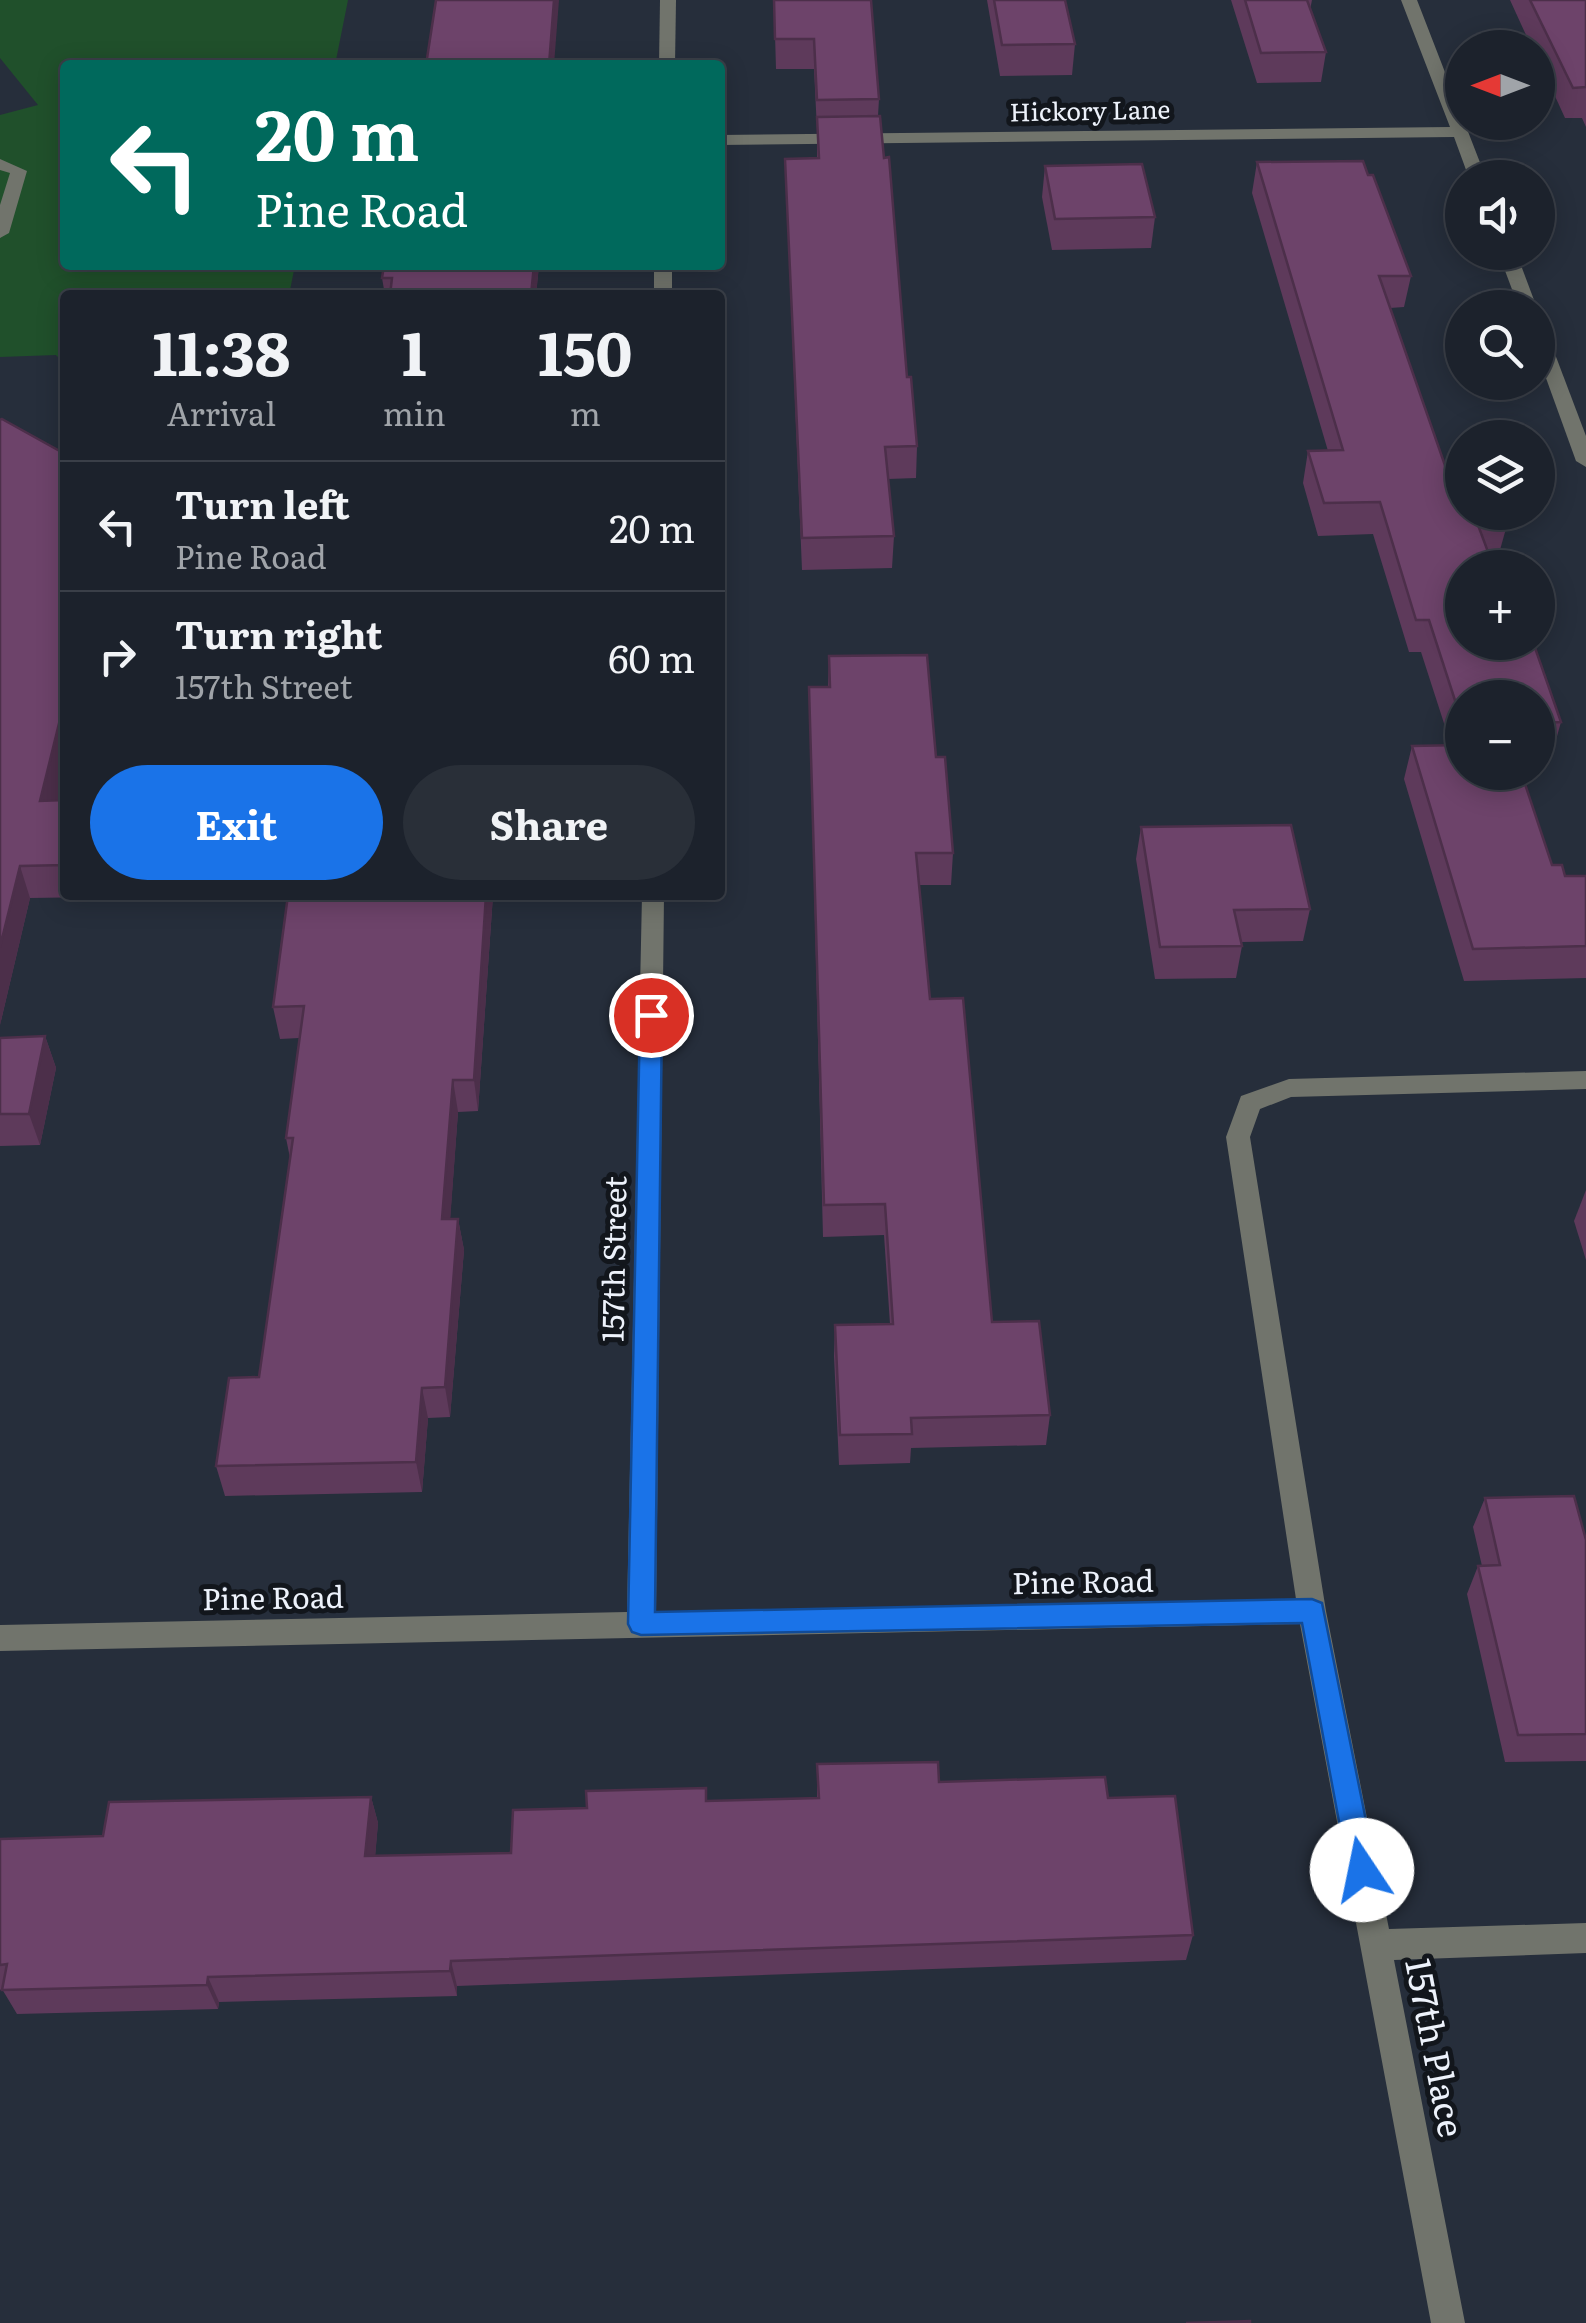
<!DOCTYPE html>
<html lang="en">
<head>
<meta charset="utf-8">
<style>
	body { margin:0; font-family:Literata,serif; background:#292f38; color:#f1f3f6; height:100vh; display:flex; flex-direction:column; font-size:38px; white-space:nowrap }
	* { box-sizing:border-box; margin:0 }
	p { font-size:32px; color:#a0a4a9 }
	.icon { flex:none; width:55px; height:55px; fill:none; stroke:currentColor; stroke-width:2; stroke-linecap:round; stroke-linejoin:round }
	.map { position:relative; flex:1; overflow:hidden }
	.side { position:absolute; left:60px; top:290px; width:665px; height:610px; display:flex; flex-direction:column; background:#1c222c; border-radius:10px; box-shadow:0 5px 25px #0003,0 0 0 2px #3a3f48 }
	.side>* { flex:none }
	.banner { position:absolute; left:60px; top:60px; width:665px; height:210px; border-radius:10px; box-shadow:0 5px 25px #0003,0 0 0 2px #3a3f48; background:#00695c; color:#fff; overflow:hidden }
	.needle { width:65px; rotate:270deg }
	.controls { position:absolute; left:1445px; top:30px; display:grid; gap:20px }
	.controls a { display:grid; place-items:center; width:110px; height:110px; border-radius:50%; background:#1c222c; box-shadow:0 5px 25px #0003,0 0 0 2px #3a3f48; font-size:50px }
	.pin { position:absolute; display:grid; place-items:center; width:85px; height:85px; color:#fff; margin:-42px; border:5px solid #fff; border-radius:50%; box-shadow:0 2px 10px #0007 }
	.me { position:absolute; width:110px; margin:-55px; rotate:349deg; stroke-linejoin:round; filter:drop-shadow(0 0 8px #0008) }
	.turn { display:flex; align-items:center; gap:35px; height:210px; padding:0 30px; font-size:45px }
	.turn .icon { width:130px; height:130px; stroke-width:2.5 }
	.turn b { display:block; font-size:70px; line-height:85px }
	.eta { display:flex; justify-content:space-evenly; align-items:center; height:170px; text-align:center }
	.eta b { font-size:60px; font-weight:700; line-height:70px }
	.primary-button { display:flex; gap:20px; margin-top:auto; padding:20px 30px }
	.primary-button a { flex:1; height:115px; border-radius:60px; background:#1a73e8; color:#fff; font-size:40px; font-weight:700; line-height:115px; text-align:center }
	.primary-button a+a { background:#292f38; color:#f1f3f6 }
	ul { padding:0; list-style:none }
	li { display:flex; align-items:center; gap:30px; height:130px; padding:0 30px; border-top:2px solid #3a3f48 }
	li div { flex:1 }
	li b { display:block; font-size:38px }
	li em { font-style:normal }
	.map>svg:first-child { display:block }
</style>
</head>
<body>
<div class="map">
<svg width="1586" height="2323" viewBox="0 0 1586 2323">
	<rect width="100%" height="100%" fill="#262e3b"/>
	<polygon fill="#20502b" points="0,0 348,0 335,65 65,65 65,265 295,265 289,295 65,295 65,364 56,355 0,357 0,115 38,105 0,58"/>
	<g fill="none" stroke-linecap="round" stroke-linejoin="round">
		<polygon fill="#71746c" fill-rule="evenodd" points="0,159 27,171 9,233 0,238 0,205 10,173 0,170"/>
		<g fill="#71746c" fill-rule="evenodd">
			<polygon points="660,0 676,0 675,65 659,65"/>
			<polygon points="1401,0 1417,0 1486,178 1469,178 1454,137 720,145 720,135 1450,127"/>
			<polygon points="1498,252 1516,252 1537,308 1519,308"/>
			<rect x="654" y="265" width="18" height="30"/>
			<polygon points="1538,328 1547,333 1586,436 1586,467 1576,461 1538,356"/>
			<polygon points="642,895 664,895 656,1612 1296,1599 1226,1137 1241,1096 1289,1079 1586,1071 1586,1089 1291,1097 1260,1109 1250,1137 1326,1611 1389,1929 1586,1923 1586,1953 1394,1960 1465,2323 1431,2323 1300,1624 0,1651 0,1625 627,1612"/>
		</g>
	</g>
	<g fill="#5e3a5b">
		<polygon points="774,0 879,99 878,116 907,377 917,446 916,478 888,479 894,536 892,568 802,570 785,159 817,158 817,130 814,69 776,69"/>
		<polygon points="987,0 1065,0 1075,44 1072,75 1000,76"/>
		<polygon points="1231,0 1312,0 1310,10 1326,52 1321,82 1257,83"/>
		<polygon points="1510,0 1586,0 1586,127 1582,118 1565,118 1538,59 1538,48 1532,48"/>
		<polygon points="1257,162 1368,175 1411,276 1404,307 1390,308 1449,477 1507,525 1498,557 1490,557 1462,568 1561,722 1552,754 1538,755 1538,698 1462,698 1462,772 1552,865 1565,876 1586,876 1586,978 1464,981 1404,779 1412,746 1451,745 1421,652 1409,652 1373,534 1318,536 1303,483 1308,451 1328,451 1252,193"/>
		<polygon points="1045,166 1155,217 1151,248 1052,250 1042,197"/>
		<polygon points="384,265 539,265 536,295 385,295 382,278"/>
		<polygon points="65,454 65,770 58,800 65,800 65,895 96,895 96,897 30,898 0,1025"/>
		<polygon points="829,656 936,757 953,853 951,885 919,885 930,999 992,1322 1050,1415 1046,1445 911,1448 910,1463 839,1465 834,1356 835,1325 890,1324 884,1235 823,1237 809,687 828,687"/>
		<polygon points="1141,827 1310,909 1303,941 1241,942 1242,946 1236,978 1155,979 1136,859"/>
		<polygon points="288,895 493,895 478,1111 458,1112 450,1219 458,1219 464,1250 450,1417 428,1418 422,1492 225,1496 216,1466 259,1377 290,1158 286,1138 299,1038 280,1039 273,1007"/>
		<polygon points="45,1036 56,1068 40,1145 0,1146 0,1038"/>
		<polygon points="1586,1190 1586,1260 1574,1221"/>
		<polygon points="1485,1498 1586,1540 1586,1761 1505,1762 1467,1594 1478,1566 1482,1566 1473,1527"/>
		<polygon points="817,1764 939,1782 1108,1798 1193,1935 1186,1960 457,1986 457,1996 219,2002 218,2009 17,2014 2,1989 0,1990 0,1839 103,1836 371,1797 378,1823 375,1856 511,1853 587,1808 707,1801 817,1798"/>
	</g>
	<g fill="#4c2f4a">
		<polygon points="554,0 559,0 554,65 549,65"/>
		<polygon points="534,265 539,265 536,295 531,295"/>
		<polygon points="65,699 65,770 50,833 40,801"/>
		<polygon points="20,866 30,898 0,1025 0,947"/>
		<polygon points="486,895 493,895 478,1111 474,1080"/>
		<polygon points="45,1036 56,1068 40,1145 29,1114"/>
		<polygon points="453,1080 458,1112 448,1250 442,1219"/>
		<polygon points="458,1219 464,1250 450,1417 445,1387"/>
		<polygon points="422,1388 428,1418 422,1492 416,1462"/>
		<polygon points="371,1797 378,1823 373,1882 365,1856"/>
		<polygon points="451,1961 457,1986 457,1996 450,1971"/>
		<polygon points="208,1977 219,2002 218,2009 207,1985"/>
	</g>
	<g fill="#6d436a" stroke="#4c2f4a" stroke-width="2.5">
		<polygon points="436,0 554,0 549,65 426,65"/>
		<polygon points="774,0 871,0 879,99 817,100 814,39 775,39"/>
		<polygon points="994,0 1065,0 1075,44 1002,45"/>
		<polygon points="1245,0 1307,0 1326,52 1261,53"/>
		<polygon points="1530,0 1586,0 1586,87 1573,88"/>
		<polygon points="880,116 884,158 889,157 907,377 911,377 917,446 885,447 894,536 802,538 785,159 819,158 817,117"/>
		<polygon points="1363,161 1368,175 1373,175 1411,276 1379,276 1449,477 1462,476 1462,512 1502,512 1507,525 1478,525 1494,568 1462,568 1462,642 1533,642 1561,722 1538,723 1538,698 1462,698 1462,722 1429,620 1416,620 1380,502 1324,503 1308,451 1343,450 1257,162"/>
		<polygon points="1142,164 1155,217 1055,219 1045,166"/>
		<polygon points="384,265 534,265 531,295 390,295 392,278 382,278"/>
		<polygon points="2,419 65,454 65,699 40,801 65,800 65,865 20,866 0,947 0,420"/>
		<polygon points="927,655 936,757 945,757 953,853 916,853 930,999 963,998 992,1322 1039,1321 1050,1415 911,1418 912,1434 840,1435 835,1325 893,1324 885,1204 824,1205 809,687 830,687 829,656"/>
		<polygon points="1462,745 1462,772 1521,772 1552,865 1562,865 1565,876 1586,876 1586,946 1473,949 1412,746"/>
		<polygon points="1291,825 1310,909 1234,910 1242,946 1160,947 1141,827"/>
		<polygon points="288,895 486,895 474,1080 453,1080 442,1219 458,1219 445,1387 422,1388 416,1462 216,1466 229,1378 259,1377 293,1138 286,1138 304,1006 273,1007"/>
		<polygon points="45,1036 29,1114 0,1114 0,1038"/>
		<polygon points="1574,1496 1586,1540 1586,1734 1518,1735 1478,1566 1500,1565 1485,1498"/>
		<polygon points="938,1762 939,1782 1105,1777 1108,1798 1175,1796 1193,1935 451,1961 450,1971 208,1977 207,1985 2,1990 7,1964 0,1965 0,1839 103,1836 109,1802 371,1797 365,1856 511,1853 513,1810 587,1808 586,1791 706,1788 706,1801 819,1798 817,1764"/>
		<polygon points="1250,2321 1250,2323 1186,2323"/>
	</g>
	<polygon fill="#1a73e8" stroke="#114b97" stroke-width="2.5" points="651,1007 662,1015 655,1612 1312,1599 1322,1603 1376,1870 1372,1880 1362,1884 1352,1880 1348,1870 1302,1623 641,1635 632,1632 628,1624 640,1015"/>
	<g text-anchor="middle" stroke-width="10" stroke-linejoin="round" paint-order="stroke">
		<g font-size="25" fill="#edf2fb" stroke="#12161c">
			<text transform="translate(1090 111) rotate(-1)" y="9">Hickory Lane</text>
		</g>
		<g font-size="30" fill="#edf2fb" stroke="#12161c">
			<text transform="translate(615 1259) rotate(-89)" y="10">157th Street</text>
			<text transform="translate(1083 1583) rotate(-1)" y="10">Pine Road</text>
			<text transform="translate(273 1599) rotate(-1)" y="10">Pine Road</text>
		</g>
		<g font-size="35" fill="#edf2fb" stroke="#12161c">
			<text transform="translate(1434 2048) rotate(79)" y="12">157th Place</text>
		</g>
	</g>
</svg>
<div class="controls">
<a><svg class="needle" viewBox="-14 -14 28 28"><path d="M0-13l5 13h-10z" fill="#e53935"/><path d="M0 13l5-13h-10z" fill="#a0a4a9"/></svg></a>
<a><svg class="icon" aria-label="sound" viewBox="0 0 24 24"><path d="M4 9h4l5-4v14l-5-4H4zM17 9q2 3 0 6"/></svg></a>
<a><svg class="icon" aria-label="search" viewBox="0 0 24 24"><circle cx="10" cy="10" r="6"/><path d="M15 15l6 6"/></svg></a>
<a><svg class="icon" aria-label="layers" viewBox="0 0 24 24"><path d="M12 4l9 5-9 5-9-5zM3 14l9 5 9-5"/></svg></a>
<a>+</a>
<a>−</a>
</div>
<div class="pin" style="left:651px;top:1015px;background:#d93025"><svg class="icon" aria-label="arrive" viewBox="0 0 24 24"><path d="M6 21V4h12l-3 4 3 4H6"/></svg></div>
<svg class="me" style="left:1362px;top:1870px" viewBox="-20 -20 40 40"><circle r="19" fill="#fff"/><path d="M0-13L10 11 0 6-10 11z" fill="#1a73e8"/></svg>
<div class="banner">
<div class="turn"><svg class="icon" aria-label="left" viewBox="0 0 24 24"><path d="M17 20v-9H6M10 6l-5 5 5 5"/></svg><div><b>20 m</b>Pine Road</div></div>
</div>
<section class="side">
<div class="eta">
<div><b>11:38</b><p>Arrival</p></div>
<div><b>1</b><p>min</p></div>
<div><b>150</b><p>m</p></div>
</div>
<ul>
<li><svg class="icon" aria-label="left" viewBox="0 0 24 24"><path d="M17 20v-9H6M10 6l-5 5 5 5"/></svg><div><b>Turn left</b><p>Pine Road</p></div><em>20 m</em></li>
<li><svg class="icon" aria-label="right" viewBox="0 0 24 24"><path d="M7 20v-9h11M14 6l5 5-5 5"/></svg><div><b>Turn right</b><p>157th Street</p></div><em>60 m</em></li>
</ul>
<div class="primary-button"><a>Exit</a><a>Share</a></div>
</section>
</div>
</body>
</html>
